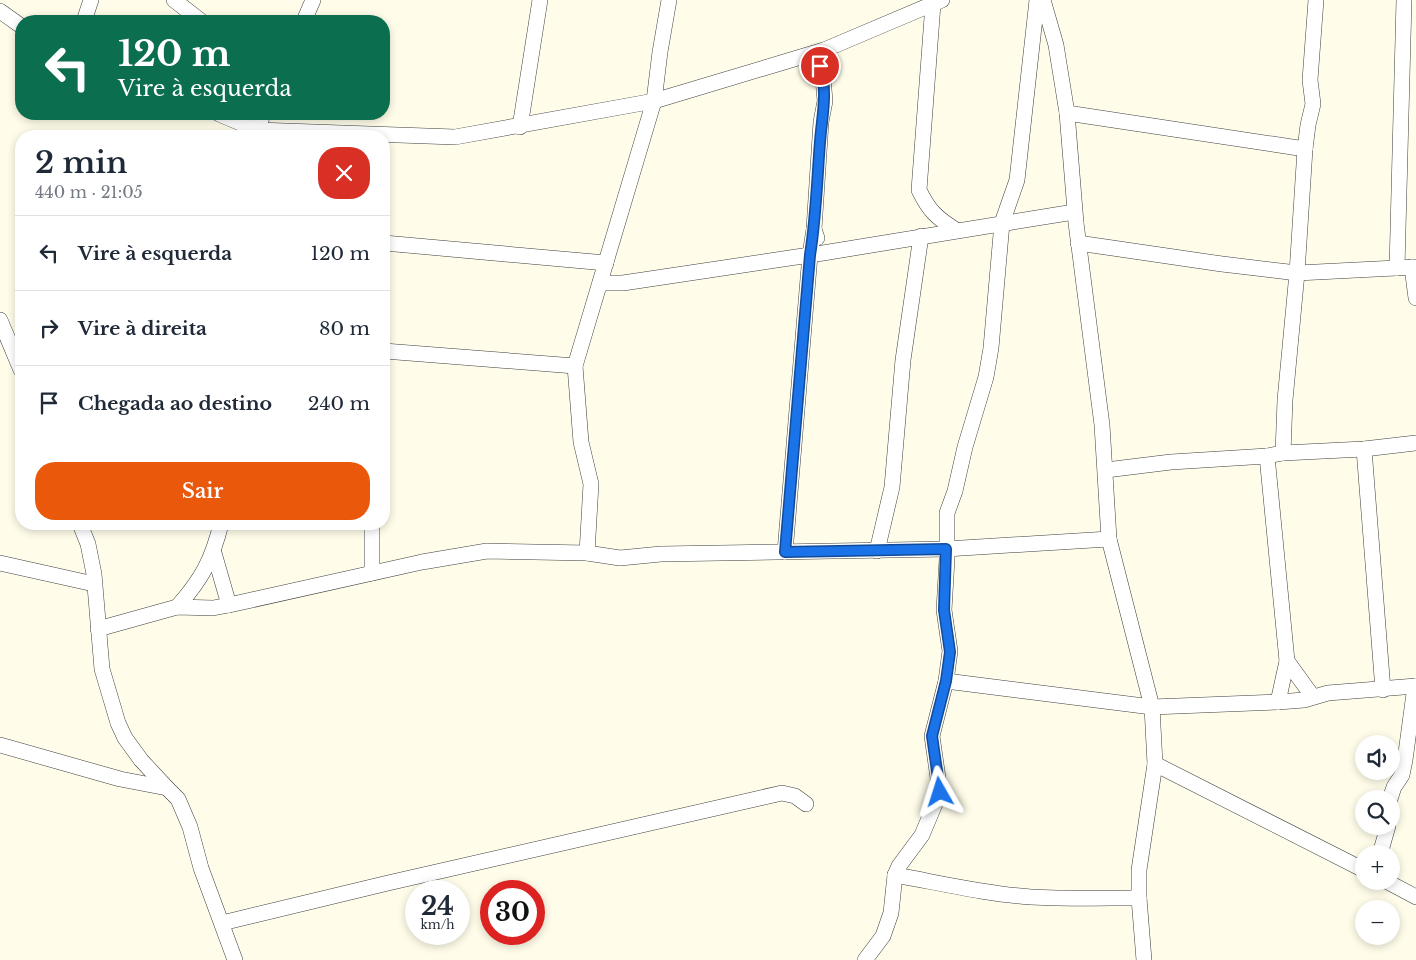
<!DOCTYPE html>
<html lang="pt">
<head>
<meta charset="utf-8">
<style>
	body { margin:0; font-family:"Libre Baskerville",serif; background:#f2f2f3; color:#1f2937; height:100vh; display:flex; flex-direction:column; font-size:19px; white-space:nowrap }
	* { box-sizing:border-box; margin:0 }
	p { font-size:16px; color:#747a83 }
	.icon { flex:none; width:28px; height:28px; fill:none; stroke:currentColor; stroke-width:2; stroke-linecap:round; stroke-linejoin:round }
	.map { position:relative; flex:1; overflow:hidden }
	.panel { position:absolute; left:15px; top:130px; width:375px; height:400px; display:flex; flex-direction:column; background:#fff; border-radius:20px; box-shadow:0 2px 8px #0003 }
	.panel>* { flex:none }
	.top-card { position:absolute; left:15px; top:15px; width:375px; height:105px; border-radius:20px; box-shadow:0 2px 8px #0003; background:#0b6e4f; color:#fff; overflow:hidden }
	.fabs { position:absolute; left:1355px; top:735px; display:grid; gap:10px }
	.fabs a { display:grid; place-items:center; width:45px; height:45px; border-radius:50%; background:#fff; box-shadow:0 2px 8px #0003; font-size:25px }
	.speed { position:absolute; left:405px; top:880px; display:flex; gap:10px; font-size:25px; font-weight:700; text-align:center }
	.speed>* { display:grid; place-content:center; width:65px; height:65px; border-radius:50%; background:#fff; box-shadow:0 2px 8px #0003; line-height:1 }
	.speed small { font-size:12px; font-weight:400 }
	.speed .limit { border:8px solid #d22; background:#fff; color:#111 }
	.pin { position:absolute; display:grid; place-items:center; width:42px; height:42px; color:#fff; margin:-21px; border:2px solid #fff; border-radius:50%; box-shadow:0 1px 5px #0007 }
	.me { position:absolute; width:55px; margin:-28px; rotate:354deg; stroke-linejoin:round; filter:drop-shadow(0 0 4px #0008) }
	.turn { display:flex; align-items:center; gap:18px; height:105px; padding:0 20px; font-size:22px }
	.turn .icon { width:65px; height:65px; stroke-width:2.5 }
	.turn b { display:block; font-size:35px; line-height:42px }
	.round { display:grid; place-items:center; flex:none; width:52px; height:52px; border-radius:20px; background:#f2f2f3 }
	.summary { display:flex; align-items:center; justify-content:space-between; height:85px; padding:0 20px }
	h1 { font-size:30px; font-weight:600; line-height:38px }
	.button { display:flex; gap:10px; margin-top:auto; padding:10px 20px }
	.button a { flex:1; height:58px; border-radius:20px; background:#ea580c; color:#fff; font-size:20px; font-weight:600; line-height:58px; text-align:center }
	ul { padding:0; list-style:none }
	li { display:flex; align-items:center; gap:15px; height:75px; padding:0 20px; border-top:1px solid #e0e1e3 }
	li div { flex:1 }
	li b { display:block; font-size:19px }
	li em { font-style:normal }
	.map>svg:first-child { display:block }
</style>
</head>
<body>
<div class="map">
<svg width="1416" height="960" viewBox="0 0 1416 960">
	<rect width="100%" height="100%" fill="#fffde9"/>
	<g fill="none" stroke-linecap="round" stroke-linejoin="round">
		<g stroke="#3e3e3e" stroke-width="16">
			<g id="minor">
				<polyline points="174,0 201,21"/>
				<polyline points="1043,0 1056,45 1067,113 1076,223 1102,425 1109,539 1152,707 1155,764 1139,870 1139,898 1144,960"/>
				<path d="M933,4L919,190C929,211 937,218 956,230"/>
				<polyline points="0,11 21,26"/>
				<polyline points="84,21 91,0"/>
				<polyline points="304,21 313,0"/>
				<polyline points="816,53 823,78 825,101 821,122 814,229 817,238"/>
				<polyline points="1067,113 1305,149"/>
				<polyline points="219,114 257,130 455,137 654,101 824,50 942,0"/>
				<polyline points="520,127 540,0"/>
				<polyline points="256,136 263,114"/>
				<polyline points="384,243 606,263"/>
				<polyline points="1078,243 1222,264 1297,273 1416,267"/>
				<polyline points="1412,267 1416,298"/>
				<polyline points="1397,268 1404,0"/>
				<polyline points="600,283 623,283 823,253 1074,212"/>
				<polyline points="0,320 21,370"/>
				<polyline points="384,351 575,366"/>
				<polyline points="1364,449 1383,690"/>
				<polyline points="1283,453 1285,400 1297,273 1305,149 1308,125 1313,104 1310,80 1316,0"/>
				<polyline points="1267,456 1287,661 1278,702"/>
				<polyline points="1106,470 1171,462 1267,456 1283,453 1364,449 1416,443"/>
				<polyline points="80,524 88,544 94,574 102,669 118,723 125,738 141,760 167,788"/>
				<polyline points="372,524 372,573"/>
				<polyline points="877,551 892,487 903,360 921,236"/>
				<polyline points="785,552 810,255 814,229"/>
				<polyline points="214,553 229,605"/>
				<polyline points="587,553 591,484 581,442 575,366 654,101 660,52 669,0"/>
				<polyline points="0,563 94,584"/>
				<path d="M177,607C202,579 212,560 221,524"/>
				<polyline points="98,629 177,607 213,608 229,605 422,562 487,551 587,553 620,558 661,554 946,549 1109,539"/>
				<polyline points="1287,661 1313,697"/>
				<polyline points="946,681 1152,707 1278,702 1304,700 1328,693 1416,686"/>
				<polyline points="0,745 120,779 167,788 178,799 190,827 201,868 235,960"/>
				<polyline points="1155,764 1364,870"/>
				<polyline points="1390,799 1394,787 1402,775 1405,760 1415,686"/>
				<polyline points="1380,854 1388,826"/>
				<path d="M895,875C940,883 986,894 1031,897C1067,899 1103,898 1139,898"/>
				<polyline points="1386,881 1416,897"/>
				<polyline points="222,923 388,883 782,793 795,796 806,804"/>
				<polyline points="865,960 883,936 891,913 895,875 899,866 922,835 940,792 932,736 946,681 950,651 944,610 947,559 947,513 955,491 965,447 986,377 991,348 1002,223 1017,180 1037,0"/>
			</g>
		</g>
		<use href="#minor" stroke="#fff" stroke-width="15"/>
	</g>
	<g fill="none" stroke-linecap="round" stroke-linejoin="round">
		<g stroke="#114b97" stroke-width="12">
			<path id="route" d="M820,66C828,93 822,115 820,142C817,180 816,218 810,255L785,552L946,549L944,610L950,652L946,681L932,736L940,792"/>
		</g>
		<use href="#route" stroke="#1a73e8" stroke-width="9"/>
	</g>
</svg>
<div class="fabs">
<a><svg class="icon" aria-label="sound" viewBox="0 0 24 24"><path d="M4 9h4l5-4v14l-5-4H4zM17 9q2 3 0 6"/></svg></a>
<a><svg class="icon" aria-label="search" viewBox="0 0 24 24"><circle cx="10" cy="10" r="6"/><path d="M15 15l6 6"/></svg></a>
<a>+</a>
<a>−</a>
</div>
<div class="speed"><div>24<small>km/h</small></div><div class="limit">30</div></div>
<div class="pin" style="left:820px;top:66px;background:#d93025"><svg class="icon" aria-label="arrive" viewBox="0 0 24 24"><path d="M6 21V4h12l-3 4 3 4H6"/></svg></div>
<svg class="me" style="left:940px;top:792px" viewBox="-20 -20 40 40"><path d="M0-17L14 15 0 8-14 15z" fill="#1a73e8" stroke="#fff" stroke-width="4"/></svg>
<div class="top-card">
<div class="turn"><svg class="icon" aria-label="left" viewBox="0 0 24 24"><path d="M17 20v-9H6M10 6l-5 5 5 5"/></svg><div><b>120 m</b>Vire à esquerda</div></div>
</div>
<section class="panel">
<div class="summary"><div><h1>2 min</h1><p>440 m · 21:05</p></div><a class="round" style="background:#d93025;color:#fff"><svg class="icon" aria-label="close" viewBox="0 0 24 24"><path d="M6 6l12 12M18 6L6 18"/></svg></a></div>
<ul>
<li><svg class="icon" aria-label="left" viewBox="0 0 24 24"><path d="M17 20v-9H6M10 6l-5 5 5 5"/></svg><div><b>Vire à esquerda</b></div><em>120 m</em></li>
<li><svg class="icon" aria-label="right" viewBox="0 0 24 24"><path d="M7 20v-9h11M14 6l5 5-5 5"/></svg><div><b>Vire à direita</b></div><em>80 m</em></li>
<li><svg class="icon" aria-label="arrive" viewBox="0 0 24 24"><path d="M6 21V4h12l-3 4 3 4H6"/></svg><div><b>Chegada ao destino</b></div><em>240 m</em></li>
</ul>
<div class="button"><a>Sair</a></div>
</section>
</div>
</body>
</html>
